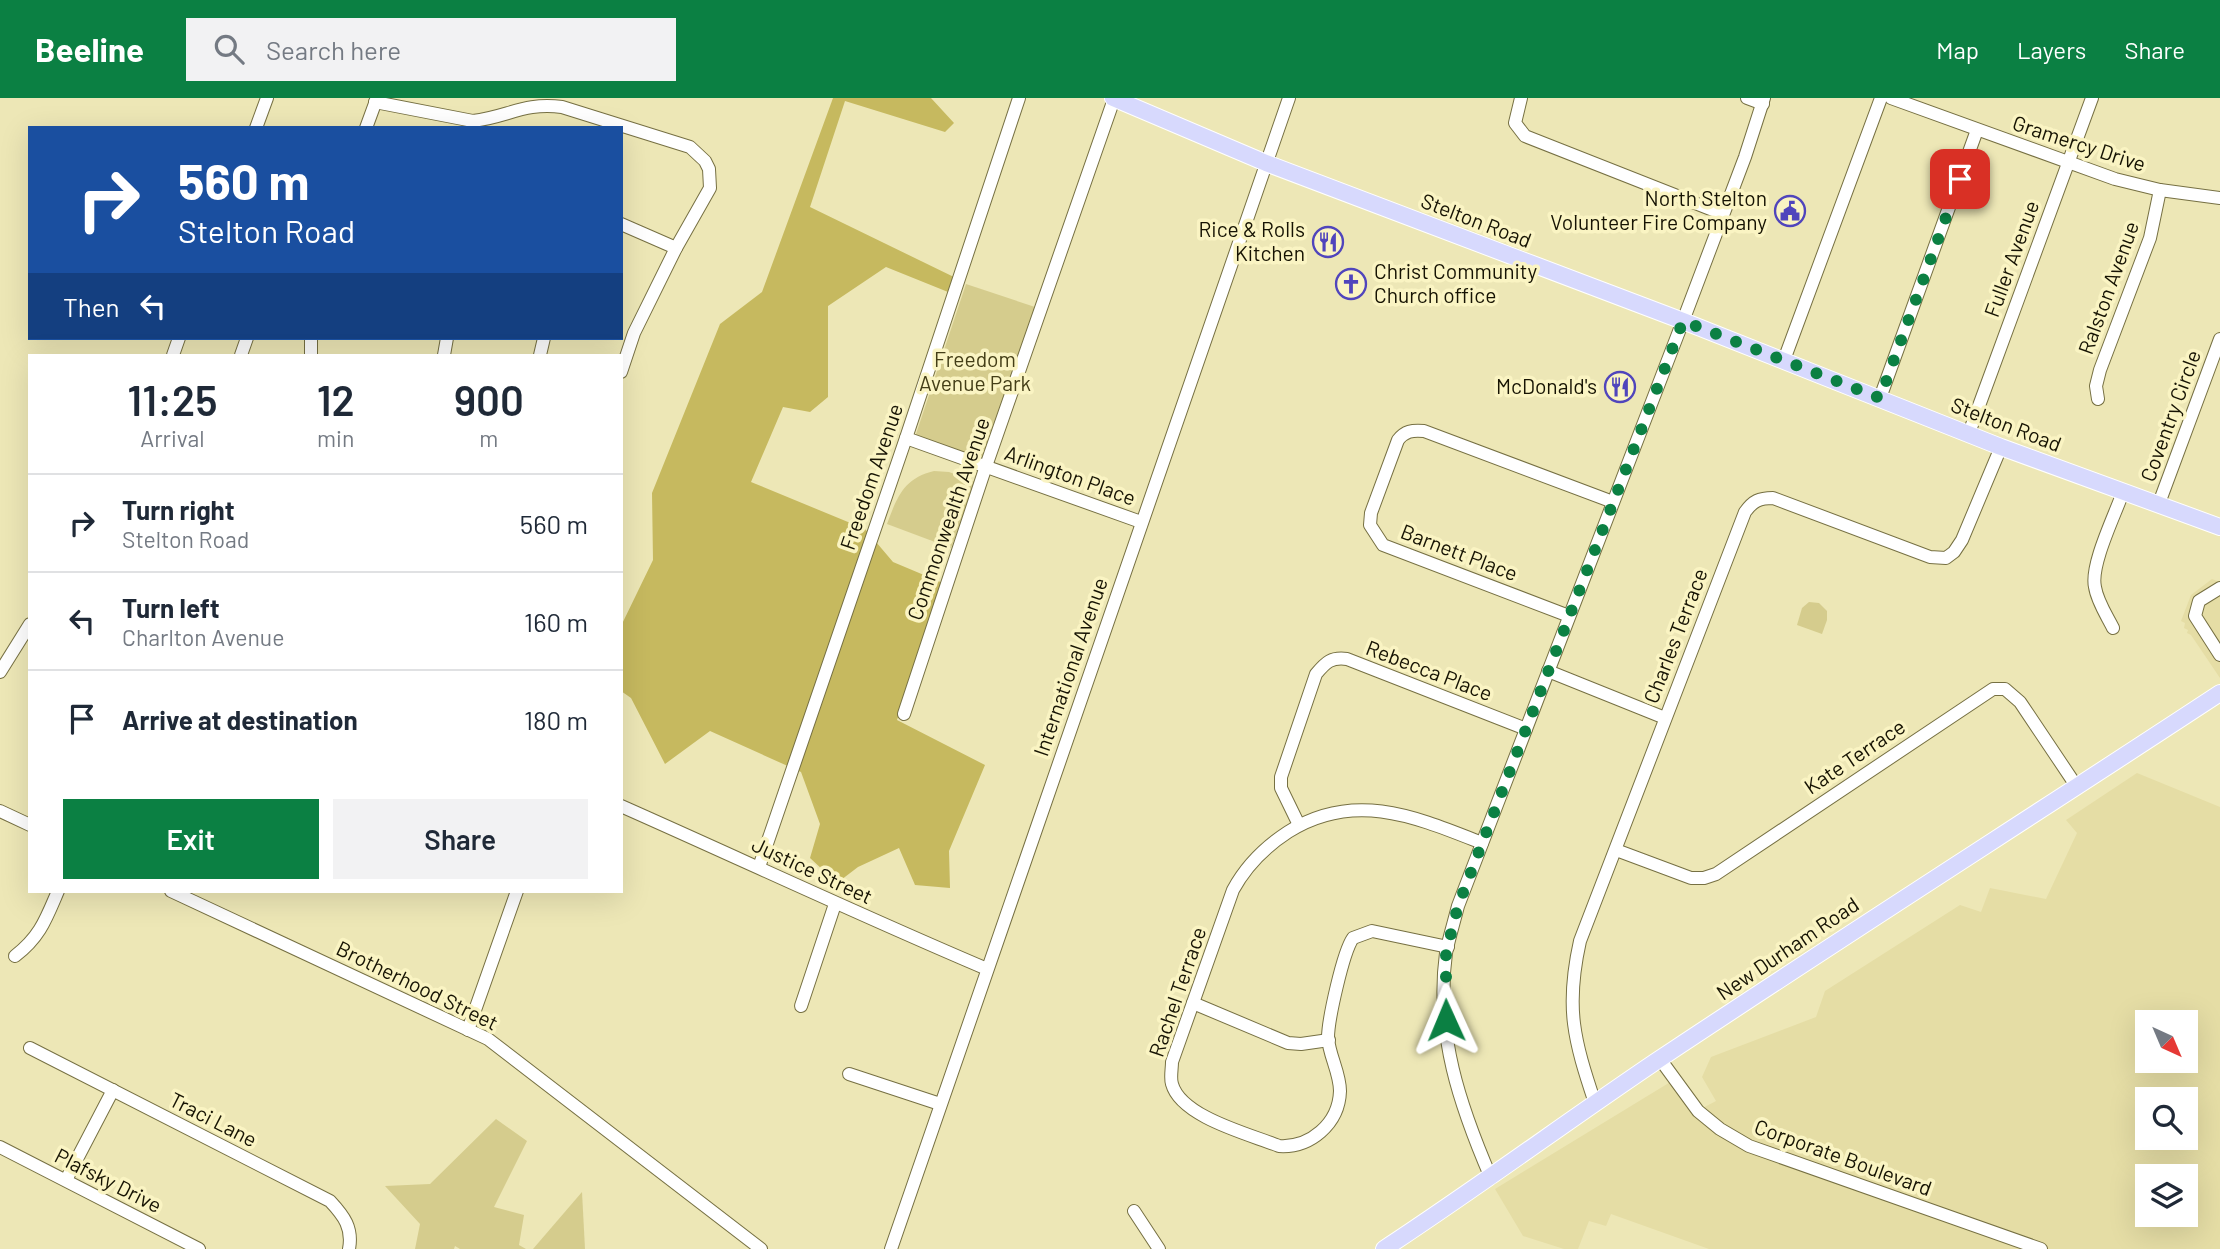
<!DOCTYPE html>
<html lang="en">
<head>
<meta charset="utf-8">
<style>
	body { margin:0; font-family:Barlow,sans-serif; background:#f2f2f3; color:#1f2937; height:100vh; display:flex; flex-direction:column; font-size:26px; white-space:nowrap }
	* { box-sizing:border-box; margin:0 }
	p { font-size:23px; color:#747a83 }
	.icon { flex:none; width:38px; height:38px; fill:none; stroke:currentColor; stroke-width:2; stroke-linecap:round; stroke-linejoin:round }
	.map { position:relative; flex:1; overflow:hidden }
	.details { position:absolute; left:28px; top:256px; width:595px; height:539px; display:flex; flex-direction:column; background:#fff; border-radius:0px; box-shadow:0 7px 28px #0002 }
	.details>* { flex:none }
	.banner { position:absolute; left:28px; top:28px; width:595px; height:214px; border-radius:0px; box-shadow:0 7px 28px #0002; background:#1a4fa0; color:#fff; overflow:hidden }
	.needle { width:46px; rotate:136deg }
	.controls { position:absolute; left:2135px; top:912px; display:grid; gap:14px }
	.controls a { display:grid; place-items:center; width:63px; height:63px; border-radius:0px; background:#fff; box-shadow:0 7px 28px #0002; font-size:35px }
	.pin { position:absolute; display:grid; place-items:center; width:60px; height:60px; color:#fff; margin:-30px; border-radius:14px; box-shadow:0 4px 10px #0006 }
	.me { position:absolute; width:77px; margin:-38px; rotate:359deg; stroke-linejoin:round; filter:drop-shadow(0 0 5px #0008) }
	.turn { display:flex; align-items:center; gap:24px; height:147px; padding:0 35px; font-size:32px }
	.turn .icon { width:91px; height:91px; stroke-width:2.5 }
	.turn b { display:block; font-size:49px; line-height:60px }
	.then { display:flex; align-items:center; height:66px; padding:0 35px; background:#0003; gap:14px; font-size:26px }
	.eta { display:flex; justify-content:space-evenly; align-items:center; height:119px; text-align:center }
	.eta b { font-size:42px; font-weight:600; line-height:49px }
	.cta { display:flex; gap:14px; margin-top:auto; padding:14px 35px }
	.cta a { flex:1; height:80px; border-radius:0px; background:#0b8043; color:#fff; font-size:28px; font-weight:600; line-height:80px; text-align:center }
	.cta a+a { background:#f2f2f3; color:#1f2937 }
	ul { padding:0; list-style:none }
	li { display:flex; align-items:center; gap:21px; height:98px; padding:0 35px; border-top:2px solid #e0e1e3 }
	li div { flex:1 }
	li b { display:block; font-size:26px }
	li em { font-style:normal }
	header { display:flex; align-items:center; gap:42px; box-sizing:border-box; height:98px; padding:0 35px; background:#0b8043; color:#fff }
	header strong { font-size:33px }
	nav { display:flex; gap:38px; margin-inline-start:auto; font-size:24px }
	.search { width:490px; height:63px; background:#f2f2f3; display:flex; align-items:center; gap:18px; box-sizing:border-box; padding:0 24px; border-radius:0px; color:#747a83; font-size:26px }
	.map>svg:first-child { display:block }
</style>
</head>
<body>
<header>
<strong>Beeline</strong>
<div class="search"><svg class="icon" aria-label="search" viewBox="0 0 24 24"><circle cx="10" cy="10" r="6"/><path d="M15 15l6 6"/></svg>Search here</div>
<nav><a>Map</a><a>Layers</a><a>Share</a></nav>
</header>
<div class="map">
<svg width="2220" height="1151" viewBox="0 0 2220 1151">
	<rect width="100%" height="100%" fill="#ede7b6"/>
	<g fill="#e5dda5" fill-rule="evenodd">
		<polygon points="2212,481 2220,484 2220,580 2191,537 2187,535 2188,532 2184,530 2185,525 2181,523 2191,497"/>
		<path d="M2137,675L2220,709V1151H1709L1611,1116L1606,1128L1589,1123L1578,1151H1564L1523,1138L1495,1091L1672,983L1695,1014L1716,1003L1702,979L1711,959L1816,919L1825,893L1960,807L1981,814L1990,790L2046,801L2077,735L2066,722ZM2147,924H2186V962H2147ZM2147,1001H2186V1040H2147ZM2147,1078H2186V1116H2147Z"/>
	</g>
	<g fill="#d5cc8d">
		<polygon points="966,186 1035,209 984,362 915,339"/>
		<path d="M934,373L949,374L976,384L951,450L887,426C897,399 904,380 934,373Z"/>
		<polygon points="1809,504 1819,505 1827,513 1827,522 1822,536 1797,527 1802,510"/>
		<polygon points="496,1021 527,1043 494,1109 524,1117 519,1147 526,1151 460,1151 455,1148 454,1151 415,1151 420,1126 385,1088 430,1086"/>
		<polygon points="582,1094 585,1151 533,1151"/>
	</g>
	<polygon fill="#c6b95f" points="833,0 931,0 954,25 945,34 845,3 810,109 958,181 953,196 886,169 828,208 828,299 810,314 783,309 751,384 865,431 893,464 943,485 897,622 985,667 949,753 950,790 915,787 899,750 858,769 837,785 810,760 820,726 801,674 710,633 665,666 631,600 621,593 621,528 653,462 652,395 720,226 762,194"/>
	<g fill="none" stroke-linecap="round" stroke-linejoin="round">
		<g stroke="#767043" stroke-width="14">
			<g id="minor">
				<polyline points="1521,0 1515,25 1525,38 1723,116"/>
				<polyline points="1747,0 1763,6"/>
				<polyline points="1891,0 2115,81 2160,92 2220,100"/>
				<path d="M375,4L473,23C508,19 524,4 562,9L690,49L705,63L709,71L710,90L676,150L634,235L621,274"/>
				<polyline points="256,30 267,0"/>
				<polyline points="366,30 377,0"/>
				<polyline points="621,126 676,150"/>
				<polyline points="173,257 179,240"/>
				<polyline points="241,257 247,240"/>
				<polyline points="311,257 311,240"/>
				<polyline points="444,257 447,240"/>
				<polyline points="540,257 544,240"/>
				<polyline points="1784,262 1881,0"/>
				<polyline points="1880,300 1977,32"/>
				<polyline points="2098,301 2096,288 2100,272 2150,140 2160,92"/>
				<polyline points="1969,335 2092,0"/>
				<polyline points="906,340 1141,424"/>
				<polyline points="2158,408 2220,241"/>
				<polyline points="2220,490 2199,503 2195,518 2220,557"/>
				<path d="M1569,518L1383,447L1370,427L1371,415L1398,342C1405,333 1412,332 1424,333L1613,404"/>
				<path d="M2113,530C2107,518 2097,503 2095,489C2090,467 2115,417 2123,394"/>
				<polyline points="1548,573 1665,620"/>
				<polyline points="0,574 30,526"/>
				<polyline points="904,616 986,368 1114,1"/>
				<path d="M621,708C743,762 864,819 987,871"/>
				<polyline points="0,713 30,727"/>
				<path d="M1299,727L1281,690V679L1316,576C1326,564 1331,559 1347,561L1526,631"/>
				<polyline points="1616,752 1691,780 1704,780 1716,776 1993,591 2005,591 2020,604 2077,689"/>
				<polyline points="759,769 906,340 1019,0"/>
				<polyline points="171,793 488,941 761,1151"/>
				<path d="M1448,849L1372,833L1353,840C1343,854 1328,922 1328,940C1329,957 1340,975 1340,993C1339,1026 1310,1050 1279,1048C1249,1036 1181,1019 1172,986C1170,980 1172,971 1172,964L1233,792C1246,768 1265,749 1288,734C1354,692 1416,719 1482,745"/>
				<path d="M15,858C40,839 46,821 58,793"/>
				<polyline points="1193,905 1288,945 1301,946 1329,942"/>
				<polyline points="801,908 835,806"/>
				<polyline points="468,932 517,793"/>
				<path d="M30,950L330,1103C344,1118 353,1130 349,1151"/>
				<polyline points="1660,961 1698,1013 1720,1031 1749,1048 2041,1151"/>
				<polyline points="849,976 940,1006"/>
				<path d="M1595,1005C1574,942 1565,910 1580,843L1745,414C1753,403 1759,400 1773,400L1930,459L1946,460L1954,454L1962,442L2001,349"/>
				<polyline points="0,1049 199,1151"/>
				<path d="M1491,1080C1460,1008 1435,936 1446,855C1449,840 1454,824 1458,808L1683,223L1745,59L1764,0"/>
				<polyline points="66,1082 113,992"/>
				<polyline points="1134,1113 1159,1151"/>
				<polyline points="891,1151 1289,0"/>
			</g>
		</g>
		<g stroke="#fff" stroke-width="18">
			<g id="major">
				<polyline points="1113,0 1266,65 1683,223 2001,349 2220,429"/>
				<path d="M1384,1151C1477,1090 1566,1024 1658,962C1844,838 2033,718 2220,595"/>
			</g>
		</g>
		<use href="#minor" stroke="#fff" stroke-width="12"/>
		<use href="#major" stroke="#d7d9fd" stroke-width="16"/>
	</g>
	<g fill="none" stroke-linecap="round" stroke-linejoin="round">
		<polyline stroke="#0b8043" stroke-width="12" stroke-dasharray="0 21.6" points="1446,922 1446,855 1458,808 1683,223 1880,300 1960,81"/>
	</g>
	<defs>
		<g id="civic-ring" transform="scale(1.575)"><circle r="9.5" fill="#faf4c3" stroke="#5045bc" stroke-width="1.5"/><path d="M-.6-6.5H3V-4.5H.6V-3L4-1V1h2V6H-6V1h2V-1L-.6-3ZM-1.2 2.5V6h2.4V2.5Z" fill="#5045bc"/></g>
		<g id="restaurant-ring" transform="scale(1.575)"><circle r="9.5" fill="#faf4c3" stroke="#5045bc" stroke-width="1.5"/><path d="M-5-6h1v4h1v-4h1v4h1v-4h1v5L-1.5 .5V6h-2V.5L-5-1ZM5-6V6H3V1.5H1.5Q1.5-4 5-6Z" fill="#5045bc"/></g>
		<g id="church-ring" transform="scale(1.575)"><circle r="9.5" fill="#faf4c3" stroke="#5045bc" stroke-width="1.5"/><path d="M-1.2-6h2.4v3.5h3.3v2.4h-3.3V6h-2.4V-.1h-3.3v-2.4h3.3Z" fill="#5045bc"/></g>
	</defs>
	<g fill-rule="evenodd">
		<use href="#civic-ring" x="1790" y="113"/>
		<use href="#restaurant-ring" x="1328" y="144"/>
		<use href="#church-ring" x="1351" y="186"/>
		<use href="#restaurant-ring" x="1620" y="289"/>
	</g>
	<g text-anchor="middle" stroke-width="7" stroke-linejoin="round" paint-order="stroke">
		<g font-size="21" fill="#161303" stroke="#faf4c3">
			<text transform="translate(2079 46) rotate(18)" y="7">Gramercy Drive</text>
			<text transform="translate(1476 123) rotate(21)" y="7">Stelton Road</text>
			<text transform="translate(2012 161) rotate(-70)" y="7">Fuller Avenue</text>
			<text transform="translate(2109 190) rotate(-70)" y="7">Ralston Avenue</text>
			<text transform="translate(2171 318) rotate(-70)" y="7">Coventry Circle</text>
			<text transform="translate(2006 327) rotate(21)" y="7">Stelton Road</text>
			<text transform="translate(1070 378) rotate(20)" y="7">Arlington Place</text>
			<text transform="translate(872 379) rotate(-71)" y="7">Freedom Avenue</text>
			<text transform="translate(949 421) rotate(-71)" y="7">Commonwealth Avenue</text>
			<text transform="translate(1459 455) rotate(21)" y="7">Barnett Place</text>
			<text transform="translate(1676 538) rotate(-69)" y="7">Charles Terrace</text>
			<text transform="translate(1071 569) rotate(-71)" y="7">International Avenue</text>
			<text transform="translate(1429 573) rotate(21)" y="7">Rebecca Place</text>
			<text transform="translate(1855 659) rotate(-34)" y="7">Kate Terrace</text>
			<text transform="translate(812 773) rotate(25)" y="7">Justice Street</text>
			<text transform="translate(1788 851) rotate(-34)" y="7">New Durham Road</text>
			<text transform="translate(417 888) rotate(26)" y="7">Brotherhood Street</text>
			<text transform="translate(1178 894) rotate(-71)" y="7">Rachel Terrace</text>
			<text transform="translate(213 1022) rotate(27)" y="7">Traci Lane</text>
			<text transform="translate(1843 1060) rotate(20)" y="7">Corporate Boulevard</text>
			<text transform="translate(108 1083) rotate(27)" y="7">Plafsky Drive</text>
		</g>
		<g font-size="21" fill="#161303" stroke="#faf4c3" text-anchor="end">
			<text x="1767" y="108">North Stelton<tspan x="1767" dy="24">Volunteer Fire Company</tspan></text>
			<text x="1305" y="139">Rice &amp; Rolls<tspan x="1305" dy="24">Kitchen</tspan></text>
			<text x="1374" y="181" text-anchor="start">Christ Community<tspan x="1374" dy="24">Church office</tspan></text>
			<text x="1597" y="296">McDonald's</text>
		</g>
		<g font-size="21" fill="#443e17" stroke="#faf4c3">
			<text x="975" y="269">Freedom<tspan x="975" dy="24">Avenue Park</tspan></text>
		</g>
	</g>
</svg>
<div class="controls">
<a><svg class="needle" viewBox="-14 -14 28 28"><path d="M0-13l5 13h-10z" fill="#e53935"/><path d="M0 13l5-13h-10z" fill="#747a83"/></svg></a>
<a><svg class="icon" aria-label="search" viewBox="0 0 24 24"><circle cx="10" cy="10" r="6"/><path d="M15 15l6 6"/></svg></a>
<a><svg class="icon" aria-label="layers" viewBox="0 0 24 24"><path d="M12 4l9 5-9 5-9-5zM3 14l9 5 9-5"/></svg></a>
</div>
<div class="pin" style="left:1960px;top:81px;background:#d93025"><svg class="icon" aria-label="arrive" viewBox="0 0 24 24"><path d="M6 21V4h12l-3 4 3 4H6"/></svg></div>
<svg class="me" style="left:1446px;top:922px" viewBox="-20 -20 40 40"><path d="M0-17L14 15 0 8-14 15z" fill="#0b8043" stroke="#fff" stroke-width="4"/></svg>
<div class="banner">
<div class="turn"><svg class="icon" aria-label="right" viewBox="0 0 24 24"><path d="M7 20v-9h11M14 6l5 5-5 5"/></svg><div><b>560 m</b>Stelton Road</div></div>
<div class="then">Then<svg class="icon" aria-label="left" viewBox="0 0 24 24"><path d="M17 20v-9H6M10 6l-5 5 5 5"/></svg></div>
</div>
<section class="details">
<div class="eta">
<div><b>11:25</b><p>Arrival</p></div>
<div><b>12</b><p>min</p></div>
<div><b>900</b><p>m</p></div>
</div>
<ul>
<li><svg class="icon" aria-label="right" viewBox="0 0 24 24"><path d="M7 20v-9h11M14 6l5 5-5 5"/></svg><div><b>Turn right</b><p>Stelton Road</p></div><em>560 m</em></li>
<li><svg class="icon" aria-label="left" viewBox="0 0 24 24"><path d="M17 20v-9H6M10 6l-5 5 5 5"/></svg><div><b>Turn left</b><p>Charlton Avenue</p></div><em>160 m</em></li>
<li><svg class="icon" aria-label="arrive" viewBox="0 0 24 24"><path d="M6 21V4h12l-3 4 3 4H6"/></svg><div><b>Arrive at destination</b></div><em>180 m</em></li>
</ul>
<div class="cta"><a>Exit</a><a>Share</a></div>
</section>
</div>
</body>
</html>
